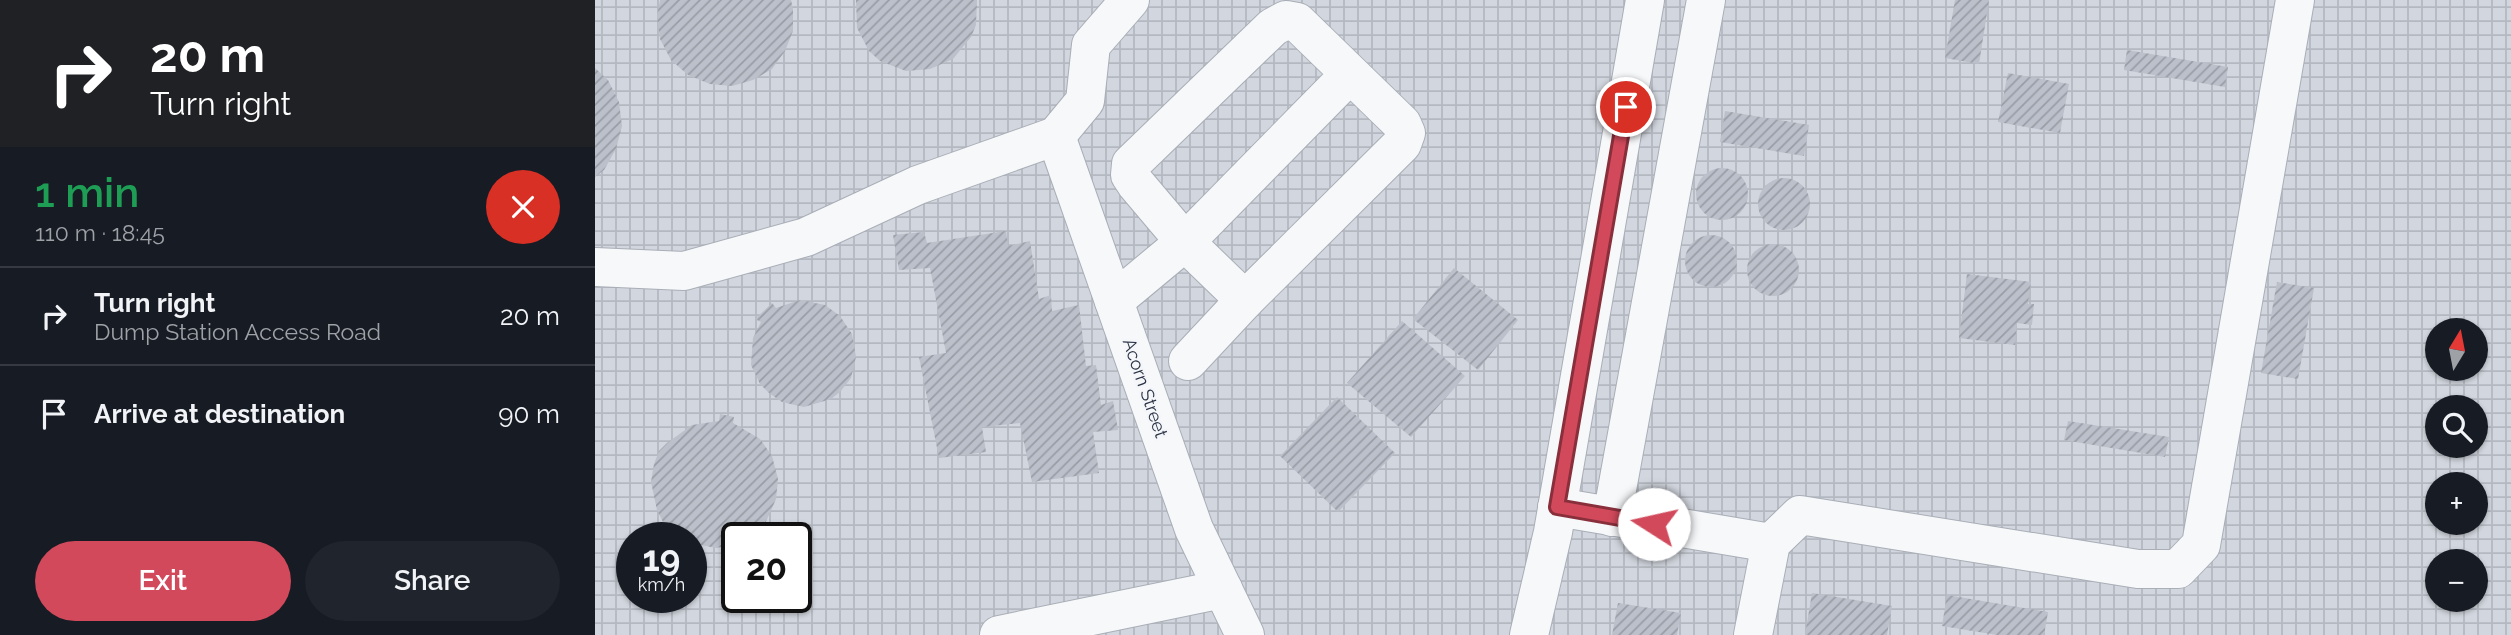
<!DOCTYPE html>
<html lang="en">
<head>
<meta charset="utf-8">
<style>
	body { margin:0; font-family:Raleway,sans-serif; background:#20242c; color:#f1f3f6; height:100vh; display:flex; flex-direction:column; font-size:26px; white-space:nowrap }
	* { box-sizing:border-box; margin:0 }
	p { font-size:23px; color:#9ea1a6 }
	.icon { flex:none; width:38px; height:38px; fill:none; stroke:currentColor; stroke-width:2; stroke-linecap:round; stroke-linejoin:round }
	.map { position:relative; flex:1; overflow:hidden }
	.drawer { display:flex; flex-direction:column; background:#171b24; width:595px }
	.drawer>* { flex:none }
	.guide { background:#202124; color:#fff; overflow:hidden }
	.needle { width:46px; rotate:10deg }
	.controls { position:absolute; left:1830px; top:318px; display:grid; gap:14px }
	.controls a { display:grid; place-items:center; width:63px; height:63px; border-radius:50%; background:#171b24; box-shadow:0 2px 5px #0004; font-size:35px }
	.speed { position:absolute; left:21px; top:522px; display:flex; gap:14px; font-size:35px; font-weight:700; text-align:center }
	.speed>* { display:grid; place-content:center; width:91px; height:91px; border-radius:50%; background:#171b24; box-shadow:0 2px 5px #0004; line-height:1 }
	.speed small { font-size:18px; font-weight:400 }
	.speed .limit { border:4px solid #111; border-radius:10px; background:#fff; color:#111 }
	.pin { position:absolute; display:grid; place-items:center; width:60px; height:60px; color:#fff; margin:-30px; border:4px solid #fff; border-radius:50%; box-shadow:0 2px 7px #0007 }
	.me { position:absolute; width:77px; margin:-38px; rotate:280deg; stroke-linejoin:round; filter:drop-shadow(0 0 5px #0008) }
	.turn { display:flex; align-items:center; gap:24px; height:147px; padding:0 35px; font-size:32px }
	.turn .icon { width:91px; height:91px; stroke-width:2.5 }
	.turn b { display:block; font-size:49px; line-height:60px }
	.round { display:grid; place-items:center; flex:none; width:74px; height:74px; border-radius:37px; background:#20242c }
	.summary { display:flex; align-items:center; justify-content:space-between; height:119px; padding:0 35px }
	h1 { font-size:42px; font-weight:600; line-height:52px; color:#1e9e55 }
	.primary-button { display:flex; gap:14px; margin-top:auto; padding:14px 35px }
	.primary-button a { flex:1; height:80px; border-radius:42px; background:#d1495b; color:#fff; font-size:28px; font-weight:600; line-height:80px; text-align:center }
	.primary-button a+a { background:#20242c; color:#f1f3f6 }
	ul { padding:0; list-style:none }
	li { display:flex; align-items:center; gap:21px; height:98px; padding:0 35px; border-top:2px solid #363941 }
	li div { flex:1 }
	li b { display:block; font-size:26px }
	li em { font-style:normal }
	main { display:flex; flex:1; min-height:0 }
	.map>svg:first-child { display:block }
</style>
</head>
<body>
<main>
<section class="drawer">
<div class="guide">
<div class="turn"><svg class="icon" aria-label="right" viewBox="0 0 24 24"><path d="M7 20v-9h11M14 6l5 5-5 5"/></svg><div><b>20 m</b>Turn right</div></div>
</div>
<div class="summary"><div><h1>1 min</h1><p>110 m · 18:45</p></div><a class="round" style="background:#d93025;color:#fff"><svg class="icon" aria-label="close" viewBox="0 0 24 24"><path d="M6 6l12 12M18 6L6 18"/></svg></a></div>
<ul>
<li><svg class="icon" aria-label="right" viewBox="0 0 24 24"><path d="M7 20v-9h11M14 6l5 5-5 5"/></svg><div><b>Turn right</b><p>Dump Station Access Road</p></div><em>20 m</em></li>
<li><svg class="icon" aria-label="arrive" viewBox="0 0 24 24"><path d="M6 21V4h12l-3 4 3 4H6"/></svg><div><b>Arrive at destination</b></div><em>90 m</em></li>
</ul>
<div class="primary-button"><a>Exit</a><a>Share</a></div>
</section>
<div class="map">
<svg width="1916" height="635" viewBox="0 0 1916 635">
	<defs>
		<pattern id="industrial-grid" width="8" height="8" patternUnits="userSpaceOnUse" patternTransform="scale(1.75)"><rect width="8" height="8" fill="#d2d6de"/><path d="M0 4h8M4 0v8" fill="none" stroke="#b4b8c0"/></pattern>
		<pattern id="building-hatch" width="6" height="6" patternUnits="userSpaceOnUse" patternTransform="scale(1.75)"><rect width="6" height="6" fill="#bbc0ca"/><path d="M-1 1l2-2M0 6l6-6M5 7l2-2" fill="none" stroke="#989da6"/></pattern>
	</defs>
	<rect width="100%" height="100%" fill="#e4e7ec"/>
	<path fill="url(#industrial-grid)" fill-rule="evenodd" d="M0,0H1916V635H0ZM1843,331H1881V369H1843ZM1843,408H1881V446H1843ZM1843,485H1881V523H1843ZM37,537H96V597H37ZM142,537H201V597H142ZM1843,562H1881V600H1843Z"/>
	<g fill="url(#building-hatch)">
		<polygon points="65,0 196,0 198,9 198,31 190,51 177,69 158,80 137,86 115,84 93,75 76,60 65,39 62,16"/>
		<polygon points="261,0 382,0 381,25 376,37 358,59 335,69 311,71 285,61 274,51 262,28"/>
		<polygon points="1360,0 1394,0 1384,64 1350,58"/>
		<polygon points="1532,50 1633,67 1630,87 1529,70"/>
		<polygon points="0,68 13,80 24,102 27,126 21,149 9,170 0,177"/>
		<polygon points="1413,73 1474,84 1465,133 1403,122"/>
		<polygon points="1130,111 1214,125 1209,156 1125,142"/>
		<circle cx="1127" cy="194" r="26"/>
		<circle cx="1189" cy="204" r="26"/>
		<polygon points="411,231 413,246 435,241 444,299 456,295 457,311 484,305 491,366 501,365 506,405 518,401 523,430 498,432 504,473 437,482 425,423 387,427 391,452 344,458 324,357 351,353 335,268 304,270 298,235 329,232 332,243"/>
		<circle cx="1116" cy="261" r="26"/>
		<circle cx="1178" cy="270" r="26"/>
		<polygon points="859,268 923,320 883,370 818,319"/>
		<polygon points="1372,274 1436,282 1433,304 1439,304 1437,325 1422,323 1420,345 1364,338"/>
		<polygon points="1682,282 1719,288 1703,379 1666,373"/>
		<polygon points="205,300 230,305 245,316 257,334 261,357 256,378 245,392 236,399 209,407 187,402 174,393 165,384 156,365 158,338 166,322 160,319 177,303 181,308"/>
		<polygon points="807,321 870,376 816,437 752,383"/>
		<polygon points="742,397 800,453 743,512 685,456"/>
		<polygon points="125,414 139,417 138,423 165,439 177,456 183,479 181,499 170,524 155,537 142,537 142,544 121,548 101,544 96,542 96,537 86,537 78,531 68,522 62,510 56,482 59,464 64,451 72,443 97,425 124,421"/>
		<polygon points="1473,421 1574,437 1570,457 1469,440"/>
		<polygon points="1217,593 1297,606 1292,635 1210,635"/>
		<polygon points="1352,595 1453,612 1449,635 1402,635 1347,626"/>
		<polygon points="1023,603 1086,613 1082,635 1017,635"/>
	</g>
	<g fill="none" stroke-linecap="round" stroke-linejoin="round">
		<g stroke="#a9aeb7" stroke-width="40">
			<g id="minor">
				<polyline points="461,136 599,529 650,635"/>
				<polyline points="0,267 89,271 211,237 323,185 461,136 490,101 496,45 535,0"/>
				<polyline points="519,301 590,242 650,300 807,144 811,133 807,124 702,22 691,20 678,27 536,164 535,175 541,184 590,242 755,74"/>
				<polyline points="593,361 650,300"/>
				<polyline points="962,507 1176,543"/>
				<polyline points="1017,517 1111,0"/>
				<polyline points="404,635 628,589"/>
				<polyline points="934,635 958,532 1050,0"/>
				<polyline points="1158,635 1176,543 1205,515 1543,569 1583,569 1606,545 1700,0"/>
			</g>
		</g>
		<use href="#minor" stroke="#f7f8fa" stroke-width="38"/>
	</g>
	<g fill="none" stroke-linecap="round" stroke-linejoin="round">
		<g stroke="#882f3b" stroke-width="18">
			<polyline id="route" points="1031,107 962,507 1059,524"/>
		</g>
		<use href="#route" stroke="#d1495b" stroke-width="12"/>
	</g>
	<g text-anchor="middle" stroke-width="5" stroke-linejoin="round" paint-order="stroke">
		<g font-size="18" fill="#2b3445" stroke="#f4f6f9">
			<text transform="translate(550 388) rotate(71)" y="6">Acorn Street</text>
		</g>
	</g>
</svg>
<div class="controls">
<a><svg class="needle" viewBox="-14 -14 28 28"><path d="M0-13l5 13h-10z" fill="#e53935"/><path d="M0 13l5-13h-10z" fill="#9ea1a6"/></svg></a>
<a><svg class="icon" aria-label="search" viewBox="0 0 24 24"><circle cx="10" cy="10" r="6"/><path d="M15 15l6 6"/></svg></a>
<a>+</a>
<a>−</a>
</div>
<div class="speed"><div>19<small>km/h</small></div><div class="limit">20</div></div>
<div class="pin" style="left:1031px;top:107px;background:#d93025"><svg class="icon" aria-label="arrive" viewBox="0 0 24 24"><path d="M6 21V4h12l-3 4 3 4H6"/></svg></div>
<svg class="me" style="left:1059px;top:524px" viewBox="-20 -20 40 40"><circle r="19" fill="#fff"/><path d="M0-13L10 11 0 6-10 11z" fill="#d1495b"/></svg>
</div>
</main>
</body>
</html>
